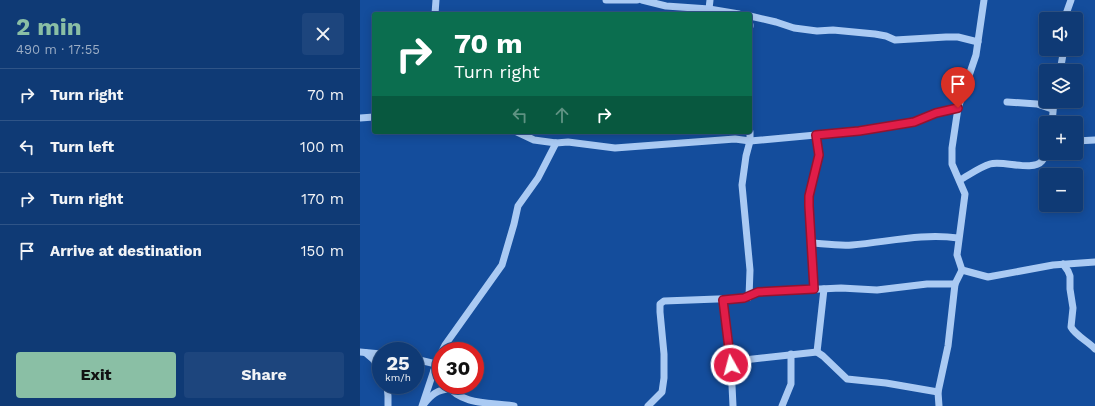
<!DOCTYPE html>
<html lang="en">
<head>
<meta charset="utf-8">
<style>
	body { margin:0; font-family:"Work Sans",sans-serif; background:#1d457d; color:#f1f3f6; height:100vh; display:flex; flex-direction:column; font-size:15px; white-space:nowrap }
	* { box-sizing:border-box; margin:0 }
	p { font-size:13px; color:#9badc5 }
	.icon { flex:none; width:22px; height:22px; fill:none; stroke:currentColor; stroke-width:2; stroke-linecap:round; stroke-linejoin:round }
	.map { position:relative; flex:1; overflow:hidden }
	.panel { display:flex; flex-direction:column; background:#0f3a75; width:360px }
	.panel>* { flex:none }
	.top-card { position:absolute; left:12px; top:12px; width:380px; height:122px; border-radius:4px; box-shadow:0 2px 10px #0003,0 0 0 1px #2f5487; background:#0b6e4f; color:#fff; overflow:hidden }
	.fabs { position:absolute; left:679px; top:12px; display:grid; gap:8px }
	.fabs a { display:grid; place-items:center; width:44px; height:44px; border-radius:4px; background:#0f3a75; box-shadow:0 2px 10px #0003,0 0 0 1px #2f5487; font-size:20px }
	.speed { position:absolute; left:12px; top:342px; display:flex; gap:8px; font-size:20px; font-weight:700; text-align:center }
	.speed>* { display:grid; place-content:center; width:52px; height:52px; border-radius:50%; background:#0f3a75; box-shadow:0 2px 10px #0003,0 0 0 1px #2f5487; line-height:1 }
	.speed small { font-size:10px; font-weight:400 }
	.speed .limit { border:6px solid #d22; background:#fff; color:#111 }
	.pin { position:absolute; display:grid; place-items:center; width:34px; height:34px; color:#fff; margin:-41px -17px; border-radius:50% 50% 50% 0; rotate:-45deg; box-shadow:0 0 4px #0007 }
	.pin .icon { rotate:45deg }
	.me { position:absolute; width:44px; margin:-22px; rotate:353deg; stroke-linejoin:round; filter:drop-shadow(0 0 3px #0008) }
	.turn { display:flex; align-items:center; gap:14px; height:84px; padding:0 16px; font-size:18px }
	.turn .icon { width:52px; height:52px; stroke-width:2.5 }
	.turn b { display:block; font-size:28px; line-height:34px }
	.lanes { display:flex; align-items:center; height:38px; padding:0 16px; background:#0003; justify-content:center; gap:20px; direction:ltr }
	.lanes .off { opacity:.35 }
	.round { display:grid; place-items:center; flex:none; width:42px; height:42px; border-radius:4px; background:#1d457d }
	.summary { display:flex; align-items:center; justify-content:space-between; height:68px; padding:0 16px }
	h1 { font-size:24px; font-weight:700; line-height:30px; color:#8abfa5 }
	.action { display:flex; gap:8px; margin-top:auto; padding:8px 16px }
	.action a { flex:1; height:46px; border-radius:4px; background:#8abfa5; color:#111; font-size:16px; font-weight:700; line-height:46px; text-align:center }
	.action a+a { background:#1d457d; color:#f1f3f6 }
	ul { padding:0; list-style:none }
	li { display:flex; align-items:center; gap:12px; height:52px; padding:0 16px; border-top:1px solid #2f5487 }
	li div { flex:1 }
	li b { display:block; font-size:15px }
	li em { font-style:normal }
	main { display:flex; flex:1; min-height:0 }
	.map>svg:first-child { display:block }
</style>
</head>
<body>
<main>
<section class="panel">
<div class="summary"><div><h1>2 min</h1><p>490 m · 17:55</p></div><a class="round"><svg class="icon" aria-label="close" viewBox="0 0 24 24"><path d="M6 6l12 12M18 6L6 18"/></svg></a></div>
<ul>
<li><svg class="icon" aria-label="right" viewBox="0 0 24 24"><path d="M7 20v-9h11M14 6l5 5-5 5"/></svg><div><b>Turn right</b></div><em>70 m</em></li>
<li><svg class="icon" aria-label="left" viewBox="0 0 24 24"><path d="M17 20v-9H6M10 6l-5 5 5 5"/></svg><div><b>Turn left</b></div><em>100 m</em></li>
<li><svg class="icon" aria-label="right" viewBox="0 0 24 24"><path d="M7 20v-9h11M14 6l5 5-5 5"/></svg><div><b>Turn right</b></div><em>170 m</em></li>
<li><svg class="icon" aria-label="arrive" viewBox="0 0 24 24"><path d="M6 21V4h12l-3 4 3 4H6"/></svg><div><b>Arrive at destination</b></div><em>150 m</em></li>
</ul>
<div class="action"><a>Exit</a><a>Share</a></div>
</section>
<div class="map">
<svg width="735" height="406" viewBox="0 0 735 406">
	<rect width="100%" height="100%" fill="#144d9c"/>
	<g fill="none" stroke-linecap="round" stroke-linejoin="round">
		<g stroke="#aacaf3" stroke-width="7">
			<polyline points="246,0 277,0"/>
			<polyline points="282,0 306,6 349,9 379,14"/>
			<polyline points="349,9 350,0"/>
			<polyline points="75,14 76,0"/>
			<polyline points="390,16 416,22 434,28 457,31 473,30 515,34 526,36 535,40 586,37 598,37 618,42"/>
			<polyline points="703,19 706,14 711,0"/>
			<polyline points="390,25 390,26"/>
			<polyline points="700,71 704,49"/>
			<polyline points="647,102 677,104 692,109"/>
			<polyline points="0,118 14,117"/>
			<polyline points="692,123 694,101"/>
			<polyline points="157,132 174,140 196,143 208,142 255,148 375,139 390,141 499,131 554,122 576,113 598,108"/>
			<polyline points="716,141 735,140"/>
			<path d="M600,180C609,175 620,167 630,164C643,160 673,172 682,161C684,159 685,155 686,153"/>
			<path d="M452,243C465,244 479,246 492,245C528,242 562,233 598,238"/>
			<path d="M703,264L708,271L710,276V289L713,308L711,327C716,336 728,341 735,349"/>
			<polyline points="602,270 628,277 693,265 735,262"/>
			<polyline points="454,289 449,206 449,196 459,155 456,135"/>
			<polyline points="389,297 390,270 382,185 386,156 390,141 390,132"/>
			<polyline points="363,300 371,365 373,406"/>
			<polyline points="82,351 85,345 142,265 154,224 158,206 178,178 196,143"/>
			<polyline points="0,352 21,354"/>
			<polyline points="457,352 464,289"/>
			<polyline points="6,353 13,359 21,371"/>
			<polyline points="55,359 76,364"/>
			<polyline points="371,365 375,361 457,352 463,356 487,379 526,383 578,392"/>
			<polyline points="74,371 81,378"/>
			<polyline points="27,385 28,396 28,406"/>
			<path d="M87,385C102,406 132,402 154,406"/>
			<path d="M64,404C71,395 78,389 90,389"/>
			<polyline points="62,406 76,364 81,354"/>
			<polyline points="288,406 302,392 304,378 304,354 300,312 300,304 304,301 384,298 398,292 481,288 517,290 567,284 595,284"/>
			<polyline points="422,406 431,384 431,354"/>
			<polyline points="579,406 578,392 588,346 595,284 602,270 597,255 605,194 592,164 592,148 598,108 616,55 624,0"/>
		</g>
	</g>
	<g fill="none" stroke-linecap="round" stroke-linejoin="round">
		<g stroke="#92132f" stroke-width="10">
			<polyline id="route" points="371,365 363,300 384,298 398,292 454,289 449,206 449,196 459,155 456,135 499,131 554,122 576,113 598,108"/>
		</g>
		<use href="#route" stroke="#e11d48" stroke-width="7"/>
	</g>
</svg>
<div class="fabs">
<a><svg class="icon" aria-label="sound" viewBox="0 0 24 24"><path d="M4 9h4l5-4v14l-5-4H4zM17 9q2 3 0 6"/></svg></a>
<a><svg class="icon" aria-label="layers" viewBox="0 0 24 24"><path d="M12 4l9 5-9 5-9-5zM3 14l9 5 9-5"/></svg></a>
<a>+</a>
<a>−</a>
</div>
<div class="speed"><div>25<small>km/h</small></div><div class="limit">30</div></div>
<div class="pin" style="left:598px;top:108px;background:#d93025"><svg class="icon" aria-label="arrive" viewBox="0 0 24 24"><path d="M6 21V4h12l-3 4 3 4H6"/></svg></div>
<svg class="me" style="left:371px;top:365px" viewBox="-20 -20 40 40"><circle r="17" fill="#e11d48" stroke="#fff" stroke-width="3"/><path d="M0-11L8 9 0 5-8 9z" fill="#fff"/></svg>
<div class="top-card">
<div class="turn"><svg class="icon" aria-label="right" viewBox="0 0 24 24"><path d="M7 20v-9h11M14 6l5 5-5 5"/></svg><div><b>70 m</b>Turn right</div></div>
<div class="lanes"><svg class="icon off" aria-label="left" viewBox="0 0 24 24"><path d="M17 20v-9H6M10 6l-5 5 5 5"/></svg><svg class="icon off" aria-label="ahead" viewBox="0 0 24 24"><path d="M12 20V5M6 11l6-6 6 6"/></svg><svg class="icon" aria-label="right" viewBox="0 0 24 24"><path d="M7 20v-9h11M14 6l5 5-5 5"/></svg></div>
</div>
</div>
</main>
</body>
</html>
